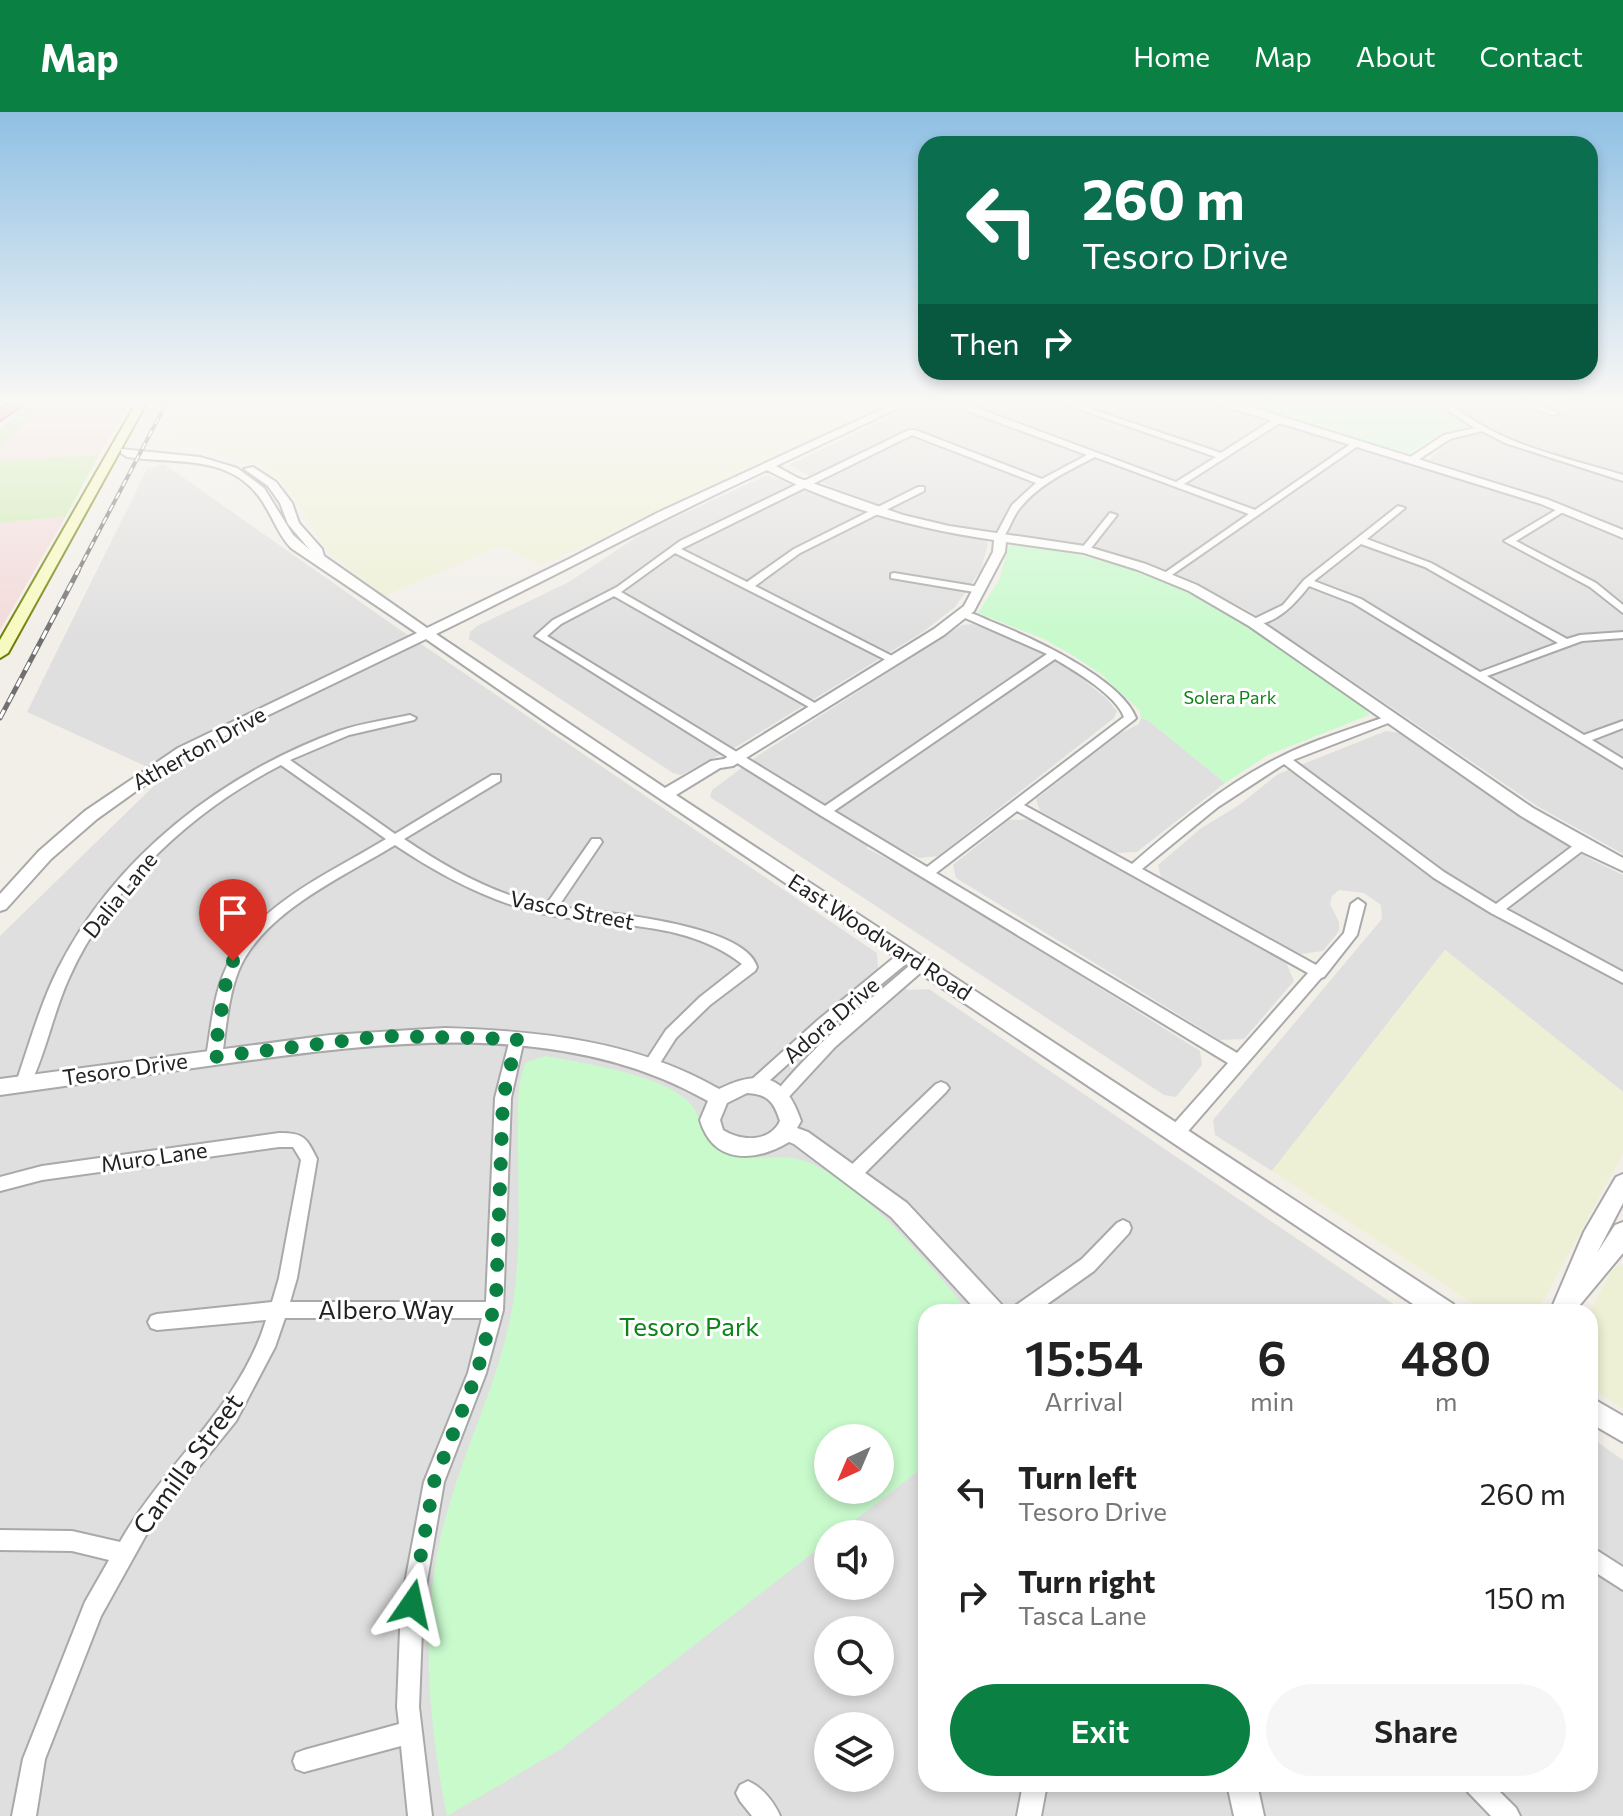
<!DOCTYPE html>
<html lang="en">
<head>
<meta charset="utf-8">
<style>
	body { margin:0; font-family:Commissioner,sans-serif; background:#f6f6f6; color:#222; height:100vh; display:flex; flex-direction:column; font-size:30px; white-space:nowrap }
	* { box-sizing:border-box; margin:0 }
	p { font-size:26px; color:#767676 }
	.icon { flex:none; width:44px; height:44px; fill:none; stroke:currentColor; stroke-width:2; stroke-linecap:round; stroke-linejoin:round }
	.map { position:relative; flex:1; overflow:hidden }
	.panel { position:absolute; left:918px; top:1192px; width:680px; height:488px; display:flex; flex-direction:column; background:#fff; border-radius:24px; box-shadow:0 4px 12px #0003 }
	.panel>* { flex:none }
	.top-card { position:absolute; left:918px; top:24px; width:680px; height:244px; border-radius:24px; box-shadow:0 4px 12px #0003; background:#0b6e4f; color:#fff; overflow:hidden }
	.needle { width:52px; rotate:224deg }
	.fabs { position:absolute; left:814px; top:1312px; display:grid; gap:16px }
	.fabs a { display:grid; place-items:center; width:80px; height:80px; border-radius:50%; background:#fff; box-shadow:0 4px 12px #0003; font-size:40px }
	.pin { position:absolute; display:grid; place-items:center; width:68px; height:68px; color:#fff; margin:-82px -34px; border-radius:50% 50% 50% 0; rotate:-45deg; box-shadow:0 0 8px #0007 }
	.pin .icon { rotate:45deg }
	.me { position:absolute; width:88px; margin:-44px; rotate:11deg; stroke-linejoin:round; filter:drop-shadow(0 0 6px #0008) }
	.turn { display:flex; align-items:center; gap:28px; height:168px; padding:0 32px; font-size:36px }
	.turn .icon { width:104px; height:104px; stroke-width:2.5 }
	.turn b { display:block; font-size:56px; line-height:68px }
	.then { display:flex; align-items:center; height:76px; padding:0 32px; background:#0003; gap:16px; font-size:30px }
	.eta { display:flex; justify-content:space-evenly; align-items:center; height:136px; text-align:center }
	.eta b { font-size:48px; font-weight:600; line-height:56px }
	.primary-button { display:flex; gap:16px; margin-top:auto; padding:16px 32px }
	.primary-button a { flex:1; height:92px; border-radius:48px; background:#0b8043; color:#fff; font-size:32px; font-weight:600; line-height:92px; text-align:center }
	.primary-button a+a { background:#f6f6f6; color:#222 }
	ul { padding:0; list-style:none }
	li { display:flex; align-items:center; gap:24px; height:104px; padding:0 32px }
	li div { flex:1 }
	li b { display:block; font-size:30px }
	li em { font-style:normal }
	header { display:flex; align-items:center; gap:48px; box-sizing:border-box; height:112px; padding:0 40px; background:#0b8043; color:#fff }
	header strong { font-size:38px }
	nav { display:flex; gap:44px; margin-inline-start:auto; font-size:28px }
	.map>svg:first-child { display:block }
</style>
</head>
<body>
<header>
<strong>Map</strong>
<nav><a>Home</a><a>Map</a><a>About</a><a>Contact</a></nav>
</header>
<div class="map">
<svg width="1623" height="1704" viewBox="0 0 1623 1704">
	<rect width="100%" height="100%" fill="#f2efe9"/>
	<g fill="#e0dfdf" fill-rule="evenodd">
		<polygon points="925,288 1190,288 1209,291 1536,392 1623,428 1623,742 1537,694 1249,499 1185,466 1121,443 1073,431 954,414 896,400 825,372 789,353"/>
		<polygon points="1444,288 1623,288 1623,417 1555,389 1428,348 1449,330 1491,318"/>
		<path d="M164,352L396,515L877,841L878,856L908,878L929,877L1405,1200H926V1672H1590V1325L1623,1348V1704H0V824L165,663L27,600L147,357ZM828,1326H880V1378H828ZM828,1422H880V1474H828ZM828,1518H880V1570H828ZM828,1614H880V1666H828Z"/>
		<polygon points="767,363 881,406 986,429 988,432 981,458 955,495 923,520 741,632 681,663 673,661 469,527 470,520 477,514 569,470 644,420"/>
		<polygon points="973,512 1020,530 1067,555 1106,586 1117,599 1114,606 938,744 919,746 879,726 866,736 925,766 1200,939 1202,953 1176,985 1164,983 710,685 712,678 759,643 962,513"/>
		<polygon points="1141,606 1149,609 1225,671 1137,740 1116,741 1040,699 1036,687 1119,622 1139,612"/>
		<polygon points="1386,619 1400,621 1533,712 1594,749 1623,763 1623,980 1445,838 1272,1059 1215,1023 1213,1008 1382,807 1381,793 1364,781 1339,778 1332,784 1330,792 1339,810 1339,819 1323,839 1301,842 1161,766 1158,753 1200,717 1239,693 1278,662"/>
		<polygon points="1030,707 1286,850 1294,869 1244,927 1220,928 956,766 953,753 1009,708"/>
	</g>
	<g fill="#f2dad9">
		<polygon points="49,288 132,288 99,343 0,349 0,337 23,310"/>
		<polygon points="66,404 0,518 0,411"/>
	</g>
	<g fill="#eef0d5">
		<polygon points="190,288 896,288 541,453 500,434 384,484 329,441 286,373 262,355 202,336 170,332"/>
		<polygon points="1445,838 1623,980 1623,1041 1537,1200 1485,1200 1272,1059"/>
		<polygon points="1621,1153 1623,1154 1623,1297 1590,1274 1590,1200 1613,1156"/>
	</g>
	<g fill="#cdebb0">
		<polygon points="35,288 49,288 23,310 0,337 0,318"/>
		<polygon points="99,343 66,404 0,411 0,349"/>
	</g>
	<g fill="#c8facc" fill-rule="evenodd">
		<polygon points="1264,288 1428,288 1468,314 1440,323 1407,342 1264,298 1260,296"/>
		<path d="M1018,432C1083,441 1146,458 1204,489C1261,520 1313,561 1366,598L1369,603L1268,643L1225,671L1149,609L1141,606L1140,599L1101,562L1074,544L1044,527L978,501L999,468L1009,434Z"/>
		<path d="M545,944C583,951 661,962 689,990C703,1005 703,1027 722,1039C747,1054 778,1039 805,1049C862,1070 930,1153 969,1200H926V1353L837,1422H828V1429L561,1637L447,1704C426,1600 418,1489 451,1387C471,1321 502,1259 513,1191C524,1119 515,1045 519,973L525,951ZM828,1326H880V1378H828Z"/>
	</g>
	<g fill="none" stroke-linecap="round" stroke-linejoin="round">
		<g stroke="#a9a9a9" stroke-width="4">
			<g id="minor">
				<path d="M974,288H983L974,295L1176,370L1216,345L1053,288H1064L1221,341L1277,305H1283V309L1184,372L1255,398L1355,329L1362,331L1166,467L1161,464L1163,462L1249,402L1095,345C1068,359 1039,372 1020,396C1012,405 1009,421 1000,428L995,425L1012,393L1036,371L912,323L681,437L747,470L794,437L918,375H924V379L800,441L755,474L896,546L897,548L892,551L675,441L621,480L820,594V598L816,599L614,484L561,512L547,524L825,694L1047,542L956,502C965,496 980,505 990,509C1028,524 1121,566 1136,606L1134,608L1024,693L1132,752C1177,713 1224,673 1278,646C1313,628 1351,617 1388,604H1396V608L1293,648L1444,760L1496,792L1578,730H1586L1588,733L1586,736L1506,797L1623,860V871L1491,801L1434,766L1284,652L1218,695L1142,757L1316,853L1344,821L1351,792L1358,787L1365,792L1357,823L1324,865L1321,866L1183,1025L1177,1027L1171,1025L1169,1020L1171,1015L1228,951L820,703L535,524L553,508L617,475L680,429L909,318H915L1042,367L1087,343L965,298V294ZM1055,547C1075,559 1116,583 1124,605L927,755L834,699ZM1017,699L1308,861L1237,941L936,761Z"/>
				<polygon points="1251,288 1259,288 1253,300 1250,300 1246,298"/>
				<path d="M1432,288C1448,288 1462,302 1476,310C1520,337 1574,348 1623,363V369L1505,331L1482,319L1450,327L1415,350H1409V346L1444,323L1475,316Z"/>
				<polygon points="1515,288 1526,288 1559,301 1552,303"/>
				<path d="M1398,394L1405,396L1367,427L1431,451L1567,527L1580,523L1623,520V526L1582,529L1487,564L1584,623L1623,609V616L1592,628L1623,647V656L1353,491L1309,474C1295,492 1275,514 1250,513V509L1283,493L1304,468ZM1361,432L1425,455L1558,531L1480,560L1361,487L1314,469Z"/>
				<polygon points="1561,395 1568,397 1516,429 1596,471 1623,493 1623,501 1590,475 1504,429"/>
				<polygon points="1110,401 1117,403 1088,440 1082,440 1082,436"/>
				<polygon points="894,461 980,475 985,478 980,481 891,466 891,462"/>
				<path d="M410,603L416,606L414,608L349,623L290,648L395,722L492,663H500V669L404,727C447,756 494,783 546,793L592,727H600L602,730L558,795C598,800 745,811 757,855L755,859L710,893L676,926L655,959L650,961L645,959L642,955L666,918L700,885L742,852C683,805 602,817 532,799C482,786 437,761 395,733C343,765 261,801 238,860C228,886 226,917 222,945L219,949H209L206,945C211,917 213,887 224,861C249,795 329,762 386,727L281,653C193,698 110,774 69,866C53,901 46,941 29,975L24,977L19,975L16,971C29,933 40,893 58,857C115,744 222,662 339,619C362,611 386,608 410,603Z"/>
				<polygon points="907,838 914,843 912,847 828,916 760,977 755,979 750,977 747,973 750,969 818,908 902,839"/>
				<path d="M921,847L926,848L928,852L926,856L835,935L786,988L781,990L776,988L773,984L776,980C817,930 867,890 916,848Z"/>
				<path d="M517,921L522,923L524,927L511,986L503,1198L486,1261L444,1370L423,1492L419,1595L432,1704H408L401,1634L304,1660L296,1657L293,1649L296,1641L304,1638L399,1612L397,1595L401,1492L424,1370L468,1261L482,1206H285L275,1235L236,1309L151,1414L101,1504L45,1647L36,1704H12L23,1647L85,1490L109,1448L72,1439L0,1438V1418L72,1419L120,1430C163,1353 240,1295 266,1208L157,1218L151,1216L148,1210L151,1204L157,1202L272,1190L279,1166L301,1048L293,1035H279L42,1068L0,1079V1065L42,1054L279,1021C304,1021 306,1025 317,1047L297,1166L290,1190H486L495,986L510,927L512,923Z"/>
				<polygon points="941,970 946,972 949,976 946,980 859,1067 853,1069 847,1067 845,1062 847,1057 936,972"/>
				<polygon points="1123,1108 1129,1111 1131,1116 1129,1121 1094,1159 1036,1200 1012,1200 1015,1194 1082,1147 1117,1111"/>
				<polygon points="1590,1434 1623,1455 1623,1478 1590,1457"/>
				<path d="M748,1669C762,1675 774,1690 780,1704H752L740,1689L736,1681L740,1673Z"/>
				<polygon points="1023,1672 1047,1672 1041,1704 1017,1704"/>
				<polygon points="1464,1672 1492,1672 1516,1696 1520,1704 1491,1704 1468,1680"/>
			</g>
		</g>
		<g stroke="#a9a9a9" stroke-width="4">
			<g id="tertiary">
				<path d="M902,288H915L776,354L798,366L903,403L949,414L1085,434L1146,452L1197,473L1259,508L1533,696L1623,746V759L1576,737L1521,704L1249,514L1189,479L1138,458L1084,441L1006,430L1005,440L974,499L944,523L733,654L720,656L676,683L1453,1192L1457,1200H1425L550,613L426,527L188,642L97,707L51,747L6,797L0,799V782L39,739L85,699L178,636L417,521L291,436C276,420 271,399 257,382C225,342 172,352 127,345L121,341V337L200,345L237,356L264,376L293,423L310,438L288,412L280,391L268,374L244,357L253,355L276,370L292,391L299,411L322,437L324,444L427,516L569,447L657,401ZM767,358C837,395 916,417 994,428L993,440L964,494L934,517L724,647L711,649L665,676L436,522C547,468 655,410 767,358Z"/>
				<polygon points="1205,288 1222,288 1254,296 1549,388 1623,418 1623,426 1541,392"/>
				<path d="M445,916C540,919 636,929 719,977C762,956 786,964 801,1009L797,1016L808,1020L907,1091L1001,1192L1005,1200H978L891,1105L794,1032L789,1030C754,1051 713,1052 700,1008L708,989C561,905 382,930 222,952C148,962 74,973 0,983V967L330,923ZM747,981C768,982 774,990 780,1009C770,1030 742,1030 723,1018L720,1008L727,991Z"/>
				<polygon points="1623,1062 1623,1091 1597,1141 1615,1113 1623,1110 1623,1141 1574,1200 1550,1200 1584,1120 1616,1065"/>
				<polygon points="1590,1285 1623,1304 1623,1330 1590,1311"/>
				<polygon points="1227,1672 1257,1672 1264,1704 1234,1704"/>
			</g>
		</g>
		<g stroke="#707d05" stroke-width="4">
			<polygon id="secondary" points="138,288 148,288 8,541 0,546 0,528"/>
		</g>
		<g stroke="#dc2a67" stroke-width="4">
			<polygon id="motorway" points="14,288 30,288 0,308 0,297"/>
		</g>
		<use href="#minor" fill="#fff" fill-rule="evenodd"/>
		<use href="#tertiary" fill="#fff" fill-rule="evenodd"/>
		<use href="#secondary" fill="#f7fabf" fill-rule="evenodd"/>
		<use href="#motorway" fill="#e892a2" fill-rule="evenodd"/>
		<g stroke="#707070" stroke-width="4">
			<polyline id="rail-far1" points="77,461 168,288"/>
		</g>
		<g stroke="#707070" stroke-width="5">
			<polyline id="rail" points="0,606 78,459"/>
		</g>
		<use href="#rail-far1" stroke="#fff" stroke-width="2" stroke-dasharray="7" stroke-linecap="butt"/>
		<use href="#rail" stroke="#fff" stroke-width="3" stroke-dasharray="9" stroke-linecap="butt"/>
	</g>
	<linearGradient id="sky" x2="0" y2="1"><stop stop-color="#8fc0e4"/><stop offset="0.55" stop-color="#f9f8f5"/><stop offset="1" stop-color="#f9f8f5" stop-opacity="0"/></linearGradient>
	<rect width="1623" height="527" fill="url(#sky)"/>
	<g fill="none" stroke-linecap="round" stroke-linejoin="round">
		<polyline stroke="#0b8043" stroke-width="14" stroke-dasharray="0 25.2" points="233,849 226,870 214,945 383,924 517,927 503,986 496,1187 477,1261 434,1370 412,1492"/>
	</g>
	<g text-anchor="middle" stroke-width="6" stroke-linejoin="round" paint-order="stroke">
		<g font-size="18" fill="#0c8416" stroke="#fff">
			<text x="1230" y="592">Solera Park</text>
		</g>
		<g font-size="22" fill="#222" stroke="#fff">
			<text transform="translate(199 636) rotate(-29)" y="8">Atherton Drive</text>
			<text transform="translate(120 783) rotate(-51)" y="8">Dalia Lane</text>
			<text transform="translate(572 798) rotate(11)" y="8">Vasco Street</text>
			<text transform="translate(880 825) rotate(33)" y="8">East Woodward Road</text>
			<text transform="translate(831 908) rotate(-41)" y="8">Adora Drive</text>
			<text transform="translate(125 957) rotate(-8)" y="8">Tesoro Drive</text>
			<text transform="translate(154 1045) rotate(-8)" y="8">Muro Lane</text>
		</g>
		<g font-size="26" fill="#222" stroke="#fff">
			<text x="386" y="1207">Albero Way</text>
			<text transform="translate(188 1352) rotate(-54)" y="9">Camilla Street</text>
		</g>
		<g font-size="26" fill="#0c8416" stroke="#fff">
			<text x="689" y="1224">Tesoro Park</text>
		</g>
	</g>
</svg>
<div class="fabs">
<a><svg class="needle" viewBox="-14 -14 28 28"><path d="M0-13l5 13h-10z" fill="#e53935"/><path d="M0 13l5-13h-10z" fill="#767676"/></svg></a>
<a><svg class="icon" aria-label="sound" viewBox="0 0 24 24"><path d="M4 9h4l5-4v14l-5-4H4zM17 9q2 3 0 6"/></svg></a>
<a><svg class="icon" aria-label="search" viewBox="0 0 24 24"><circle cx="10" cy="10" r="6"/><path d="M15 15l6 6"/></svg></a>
<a><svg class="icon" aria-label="layers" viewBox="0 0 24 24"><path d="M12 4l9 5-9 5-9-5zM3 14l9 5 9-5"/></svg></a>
</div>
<div class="pin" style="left:233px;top:849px;background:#d93025"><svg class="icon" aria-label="arrive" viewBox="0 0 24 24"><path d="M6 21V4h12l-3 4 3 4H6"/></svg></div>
<svg class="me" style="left:412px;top:1492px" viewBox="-20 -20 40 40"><path d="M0-17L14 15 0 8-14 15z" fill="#0b8043" stroke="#fff" stroke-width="4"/></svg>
<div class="top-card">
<div class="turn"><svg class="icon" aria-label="left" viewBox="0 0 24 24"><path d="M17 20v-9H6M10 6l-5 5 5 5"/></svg><div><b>260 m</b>Tesoro Drive</div></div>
<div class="then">Then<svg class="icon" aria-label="right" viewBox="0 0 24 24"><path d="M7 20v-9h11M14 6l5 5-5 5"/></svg></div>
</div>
<section class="panel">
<div class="eta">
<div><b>15:54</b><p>Arrival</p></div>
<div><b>6</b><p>min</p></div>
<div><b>480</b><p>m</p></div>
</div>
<ul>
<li><svg class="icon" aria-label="left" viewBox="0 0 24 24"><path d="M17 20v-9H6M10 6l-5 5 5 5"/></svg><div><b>Turn left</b><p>Tesoro Drive</p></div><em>260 m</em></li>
<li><svg class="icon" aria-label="right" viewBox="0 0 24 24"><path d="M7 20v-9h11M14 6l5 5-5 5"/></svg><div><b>Turn right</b><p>Tasca Lane</p></div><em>150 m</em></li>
</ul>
<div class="primary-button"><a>Exit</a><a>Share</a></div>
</section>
</div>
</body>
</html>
